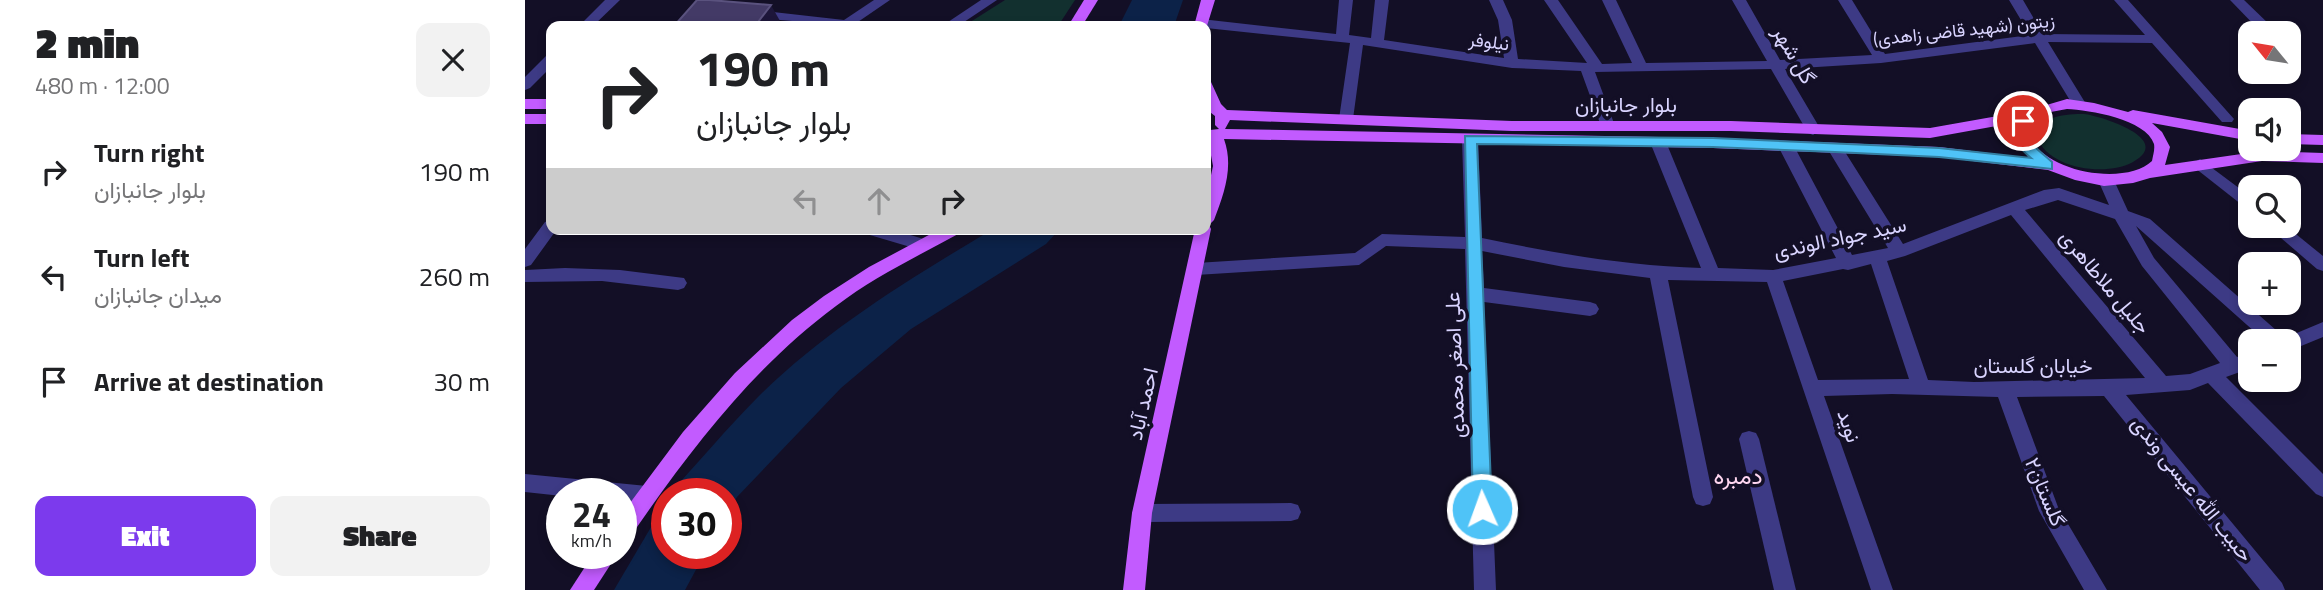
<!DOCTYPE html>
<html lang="en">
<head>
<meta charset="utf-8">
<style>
	body { margin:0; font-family:"Titillium Web",Vazirmatn,sans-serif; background:#f2f2f2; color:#202124; height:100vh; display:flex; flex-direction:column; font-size:26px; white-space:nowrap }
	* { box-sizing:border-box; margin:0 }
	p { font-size:23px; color:#757577 }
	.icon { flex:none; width:38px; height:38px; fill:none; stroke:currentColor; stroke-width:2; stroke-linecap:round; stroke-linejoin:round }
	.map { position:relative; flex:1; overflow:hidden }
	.side { display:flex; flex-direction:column; background:#fff; width:525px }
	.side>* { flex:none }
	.top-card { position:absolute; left:21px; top:21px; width:665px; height:214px; border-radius:14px; box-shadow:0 4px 10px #0003; background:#fff; color:#202124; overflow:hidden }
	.needle { width:46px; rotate:300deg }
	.controls { position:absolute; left:1713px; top:21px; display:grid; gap:14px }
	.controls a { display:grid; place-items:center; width:63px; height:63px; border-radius:14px; background:#fff; box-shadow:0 4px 10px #0003; font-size:35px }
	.speed { position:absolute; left:21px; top:478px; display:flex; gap:14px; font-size:35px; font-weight:700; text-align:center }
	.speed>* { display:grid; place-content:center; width:91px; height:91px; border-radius:50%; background:#fff; box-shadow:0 4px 10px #0003; line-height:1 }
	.speed small { font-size:18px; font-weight:400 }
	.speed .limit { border:10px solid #d22; background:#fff; color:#111 }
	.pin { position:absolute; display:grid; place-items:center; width:60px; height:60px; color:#fff; margin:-30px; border:4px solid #fff; border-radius:50%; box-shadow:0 2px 7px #0007 }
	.me { position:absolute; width:77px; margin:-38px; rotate:358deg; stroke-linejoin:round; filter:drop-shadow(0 0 5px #0008) }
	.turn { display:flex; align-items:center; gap:24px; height:147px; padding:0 35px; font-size:32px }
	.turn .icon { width:91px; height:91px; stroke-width:2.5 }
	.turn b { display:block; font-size:49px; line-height:60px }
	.lanes { display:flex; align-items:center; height:66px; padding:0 35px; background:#0003; justify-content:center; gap:35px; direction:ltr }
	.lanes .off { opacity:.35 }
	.round { display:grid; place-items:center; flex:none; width:74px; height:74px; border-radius:14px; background:#f2f2f2 }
	.overview { display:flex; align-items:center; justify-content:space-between; height:119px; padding:0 35px }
	h1 { font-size:42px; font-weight:800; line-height:52px }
	.button { display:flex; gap:14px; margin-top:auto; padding:14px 35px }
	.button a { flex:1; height:80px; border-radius:14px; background:#7c3aed; color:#fff; font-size:28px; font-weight:800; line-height:80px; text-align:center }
	.button a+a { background:#f2f2f2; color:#202124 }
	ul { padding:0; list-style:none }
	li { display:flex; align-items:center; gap:21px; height:105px; padding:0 35px }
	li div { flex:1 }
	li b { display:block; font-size:26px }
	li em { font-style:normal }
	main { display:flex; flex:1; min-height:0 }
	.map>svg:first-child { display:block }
</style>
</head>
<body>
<main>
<section class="side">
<div class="overview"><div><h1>2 min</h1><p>480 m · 12:00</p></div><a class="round"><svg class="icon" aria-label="close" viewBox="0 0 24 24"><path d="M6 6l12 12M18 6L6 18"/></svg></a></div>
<ul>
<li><svg class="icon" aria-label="right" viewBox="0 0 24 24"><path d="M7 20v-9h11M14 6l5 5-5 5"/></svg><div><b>Turn right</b><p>بلوار جانبازان</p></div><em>190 m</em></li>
<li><svg class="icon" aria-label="left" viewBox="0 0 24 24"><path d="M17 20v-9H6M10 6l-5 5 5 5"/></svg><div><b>Turn left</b><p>میدان جانبازان</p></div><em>260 m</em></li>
<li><svg class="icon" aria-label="arrive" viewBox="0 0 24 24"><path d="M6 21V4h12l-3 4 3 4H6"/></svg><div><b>Arrive at destination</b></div><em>30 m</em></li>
</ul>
<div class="button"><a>Exit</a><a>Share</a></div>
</section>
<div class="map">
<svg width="1798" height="590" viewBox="0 0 1798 590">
	<rect width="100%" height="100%" fill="#130f26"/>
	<g fill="#12302f">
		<polygon points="480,0 550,0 533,26 439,26"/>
		<path d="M1559,114C1576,116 1650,139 1608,162C1581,177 1523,169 1512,137C1514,115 1542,114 1559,114Z"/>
	</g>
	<g fill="#0c2248">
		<polygon points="607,0 658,0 649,26 594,26"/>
		<path d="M468,229H535L521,244L386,329L316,388L212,497L201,516V494L145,493C174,462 202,428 232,398C300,330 386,278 468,229Z"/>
		<polygon points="142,500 142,553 180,553 160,590 89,590"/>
	</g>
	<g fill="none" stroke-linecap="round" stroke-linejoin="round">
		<g fill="#3d3a85" fill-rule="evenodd">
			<polygon points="80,0 95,0 68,26 54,26"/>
			<polygon points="349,0 365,0 327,26 230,18 223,14 230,10 319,20"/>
			<polygon points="456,0 472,0 433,26 417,26"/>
			<polygon points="814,0 828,0 824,35 846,38 850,0 864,0 859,40 979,58 973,20 964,0 978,0 987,20 993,59 1062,63 1019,0 1033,0 1077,64 1107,63 1077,0 1091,0 1121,63 1242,61 1207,0 1221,0 1255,60 1347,55 1313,0 1327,0 1360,54 1505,35 1484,0 1498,0 1518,34 1620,35 1589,0 1603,0 1709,119 1707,122 1697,122 1627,43 1523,42 1561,104 1554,109 1549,107 1510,43 1356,63 1260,69 1296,130 1288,135 1283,133 1246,69 1070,72 1090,126 1083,131 1076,126 1056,71 987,68 838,45 828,119 821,124 814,119 825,43 681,28 669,23 676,19 811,34"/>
			<polygon points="1705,0 1719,0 1746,26 1746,32 1736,32"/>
			<polygon points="26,55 26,67 5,88 0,90 0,77 21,56"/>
			<path d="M945,134L953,139L957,238C1029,253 1102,266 1176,268L1125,142L1133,137L1141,142L1193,268L1248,270L1311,258L1253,146L1261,141L1269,146L1327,255L1363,248L1302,148L1305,144H1315L1378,244L1519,190L1534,188L1584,205L1573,180L1581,175L1587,176L1603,211L1625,219L1760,338L1798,322V337L1764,351V341H1740L1611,226L1629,258L1712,357L1726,353V368L1701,377L1798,474V497L1791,494L1683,383L1665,390L1601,395L1757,583L1760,590H1735L1579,396L1492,397L1533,507L1582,590H1559L1514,511L1473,397L1367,394L1299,396L1368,590H1346L1242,282L1143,280L1188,497L1185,504L1178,506L1171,504L1168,497L1125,278L1039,267L957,251L959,288L1065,302L1071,304L1074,309L1071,314L1065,316L959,302L971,590H949L940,249L861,246L834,265L671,275L665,274L662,269L665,264L671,263L830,253L857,234L940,237L937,139ZM1533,200L1590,219L1617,266L1695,363L1665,374L1641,376L1500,210ZM1486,215L1620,378L1449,382L1403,380L1362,261L1380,256ZM1346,264L1384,379L1293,380L1258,281L1318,269L1323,270Z"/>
			<polygon points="1675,159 1726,197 1726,212 1670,168 1667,164"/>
			<polygon points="26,220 26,229 32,229 6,265 0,267 0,249 20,222"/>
			<polygon points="1742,226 1761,226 1798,256 1798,271 1792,269"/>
			<polygon points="336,229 366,229 405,241 407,245 399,251 338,233"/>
			<polygon points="40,268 95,270 159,278 162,283 159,288 153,290 77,281 0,282 0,270"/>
			<polygon points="1224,431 1231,433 1234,439 1271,590 1249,590 1214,439 1217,433"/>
			<polygon points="0,474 122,486 129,489 132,495 129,501 122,504 96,502 96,494 37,494 37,496 0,492"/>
			<polygon points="766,503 773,505 776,512 773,519 766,521 617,522 610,520 607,513 610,506 617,504"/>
		</g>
		<g fill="#c25bff" fill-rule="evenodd">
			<polygon points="559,0 573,0 557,26 543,26"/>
			<polygon points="676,0 690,0 681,29 681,26 669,26"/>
			<path d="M681,81L686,82L696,104L702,110L987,121H1206L1405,128L1501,111L1542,99L1569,103L1603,112L1608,110L1726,131V141L1627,123L1637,132L1645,147L1640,165L1737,151L1798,153V163L1737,161L1625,178L1608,183L1579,186L1550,180L1523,170L1414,157L1188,148L699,139C709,167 699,194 689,220L684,225L686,229L627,513L620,590H598L607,513L670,229H681V198L688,166L682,134L685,130L694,129L690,125V116L681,109ZM1542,109C1564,110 1621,119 1629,144C1630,150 1628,155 1627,161C1598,189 1501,169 1503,124L1515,114ZM705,120L987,131H1206L1405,138L1488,123L1487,136L1504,158L1414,147L1188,138L700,129Z"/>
			<rect x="0" y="99" width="26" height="10"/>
			<rect x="0" y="114" width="26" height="10"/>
			<polygon points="1764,134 1798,135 1798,145 1764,144"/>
			<path d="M415,229H437L435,233C393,256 349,277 311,306C226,369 163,453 103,540L96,543V515L158,432L210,373L267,320L299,296L344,267Z"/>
			<polygon points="69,553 93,553 69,590 45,590"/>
		</g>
	</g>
	<polygon fill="#1d163a" points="246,5 255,21 252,26 230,26"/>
	<polygon fill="#433a66" stroke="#5a527e" stroke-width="2" points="172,0 184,0 246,5 230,26 149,26"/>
	<path fill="#4fc3f7" stroke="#337fa1" stroke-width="2" d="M1498,116L1505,121C1499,144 1511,147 1527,162V169L1414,157L1310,152L1188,147L952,144L967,509L964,515L957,518L951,515L948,509L940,136L1188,138L1414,148L1506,158C1492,146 1486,140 1491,121Z"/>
	<g text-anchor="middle" stroke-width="7" stroke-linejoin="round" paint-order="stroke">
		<g font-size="18" fill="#d9d4ff" stroke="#130f26">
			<text transform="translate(1439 30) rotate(-6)" y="6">زیتون (شهید قاضی زاهدی)</text>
			<text transform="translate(964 42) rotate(7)" y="6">نیلوفر</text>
		</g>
		<g font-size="21" fill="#d9d4ff" stroke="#130f26">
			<text transform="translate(1269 55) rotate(60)" y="7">گل شهر</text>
			<text x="1101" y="112">بلوار جانبازان</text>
			<text transform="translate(1315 238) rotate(-12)" y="7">سید جواد الوندی</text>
			<text transform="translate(1580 282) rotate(50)" y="7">جلیل ملاطاهری</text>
			<text transform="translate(930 365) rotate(-92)" y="7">علی اصغر محمدی</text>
			<text x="1508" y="373">خیابان گلستان</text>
			<text transform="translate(618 404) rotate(-77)" y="7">احمد آباد</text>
			<text transform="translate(1324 426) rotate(71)" y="7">نوید</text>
			<text transform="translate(1667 489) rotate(51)" y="7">حبیب الله عیسی وندی</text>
			<text transform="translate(1520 492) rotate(67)" y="7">گلستان۲</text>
		</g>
		<g font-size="23" fill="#ffd6f0" stroke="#130f26">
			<text x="1213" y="484">دمبره</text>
		</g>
	</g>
</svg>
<div class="controls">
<a><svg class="needle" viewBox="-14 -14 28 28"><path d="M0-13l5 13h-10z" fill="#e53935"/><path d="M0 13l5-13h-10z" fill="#757577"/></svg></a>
<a><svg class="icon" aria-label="sound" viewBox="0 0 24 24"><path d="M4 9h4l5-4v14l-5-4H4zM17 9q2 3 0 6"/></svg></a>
<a><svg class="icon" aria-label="search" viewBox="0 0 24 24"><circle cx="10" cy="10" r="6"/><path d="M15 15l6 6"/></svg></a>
<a>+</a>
<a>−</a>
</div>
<div class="speed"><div>24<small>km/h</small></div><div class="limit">30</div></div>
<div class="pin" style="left:1498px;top:121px;background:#d93025"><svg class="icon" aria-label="arrive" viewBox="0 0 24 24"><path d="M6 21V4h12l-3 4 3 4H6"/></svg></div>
<svg class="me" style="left:957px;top:509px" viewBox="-20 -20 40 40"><circle r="17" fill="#4fc3f7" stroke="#fff" stroke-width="3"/><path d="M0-11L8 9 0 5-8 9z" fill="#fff"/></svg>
<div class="top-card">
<div class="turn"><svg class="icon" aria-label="right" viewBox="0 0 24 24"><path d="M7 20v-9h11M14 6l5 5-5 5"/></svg><div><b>190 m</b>بلوار جانبازان</div></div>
<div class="lanes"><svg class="icon off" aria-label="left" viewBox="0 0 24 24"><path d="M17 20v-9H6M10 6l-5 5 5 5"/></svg><svg class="icon off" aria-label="ahead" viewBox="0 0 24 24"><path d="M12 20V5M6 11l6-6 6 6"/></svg><svg class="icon" aria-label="right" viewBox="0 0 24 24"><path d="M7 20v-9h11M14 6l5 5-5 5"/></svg></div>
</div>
</div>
</main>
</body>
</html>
